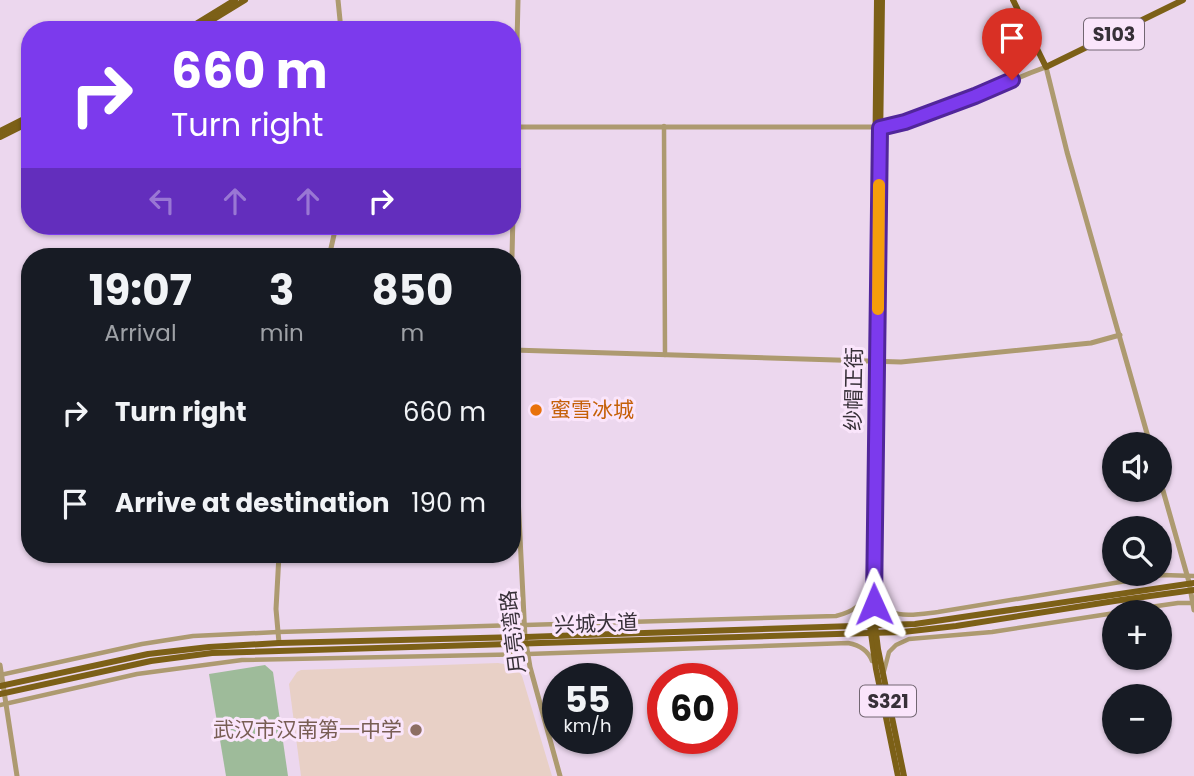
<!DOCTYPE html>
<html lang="en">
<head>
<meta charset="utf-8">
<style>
	body { margin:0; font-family:Poppins,"Noto Sans SC",sans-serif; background:#242831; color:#f1f3f6; height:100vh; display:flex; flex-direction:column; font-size:26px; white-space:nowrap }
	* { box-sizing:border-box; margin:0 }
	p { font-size:23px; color:#9ea1a6 }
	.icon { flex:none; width:38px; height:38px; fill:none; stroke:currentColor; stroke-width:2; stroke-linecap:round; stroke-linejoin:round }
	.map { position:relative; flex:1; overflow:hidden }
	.details { position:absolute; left:21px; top:248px; width:500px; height:315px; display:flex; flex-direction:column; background:#171b24; border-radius:28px; box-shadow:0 2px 5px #0004 }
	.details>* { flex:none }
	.top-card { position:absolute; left:21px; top:21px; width:500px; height:214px; border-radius:28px; box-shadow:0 2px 5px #0004; background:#7c3aed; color:#fff; overflow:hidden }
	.buttons { position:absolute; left:1102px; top:432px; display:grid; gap:14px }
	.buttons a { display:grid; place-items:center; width:70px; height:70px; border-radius:50%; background:#171b24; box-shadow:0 2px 5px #0004; font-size:35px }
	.speed { position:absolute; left:542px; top:663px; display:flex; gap:14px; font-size:35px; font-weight:700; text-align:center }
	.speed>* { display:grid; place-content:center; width:91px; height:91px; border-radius:50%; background:#171b24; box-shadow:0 2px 5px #0004; line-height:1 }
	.speed small { font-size:18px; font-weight:400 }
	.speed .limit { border:10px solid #d22; background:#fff; color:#111 }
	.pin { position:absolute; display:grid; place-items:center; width:60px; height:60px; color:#fff; margin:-72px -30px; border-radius:50% 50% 50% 0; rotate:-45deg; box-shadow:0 0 7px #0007 }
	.pin .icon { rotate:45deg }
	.me { position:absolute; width:77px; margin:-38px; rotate:359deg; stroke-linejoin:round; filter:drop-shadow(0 0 5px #0008) }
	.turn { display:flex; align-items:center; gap:24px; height:147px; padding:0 35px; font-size:32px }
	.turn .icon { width:91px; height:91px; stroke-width:2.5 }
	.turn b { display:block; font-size:49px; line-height:60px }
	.lanes { display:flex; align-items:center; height:66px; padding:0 35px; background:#0003; justify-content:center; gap:35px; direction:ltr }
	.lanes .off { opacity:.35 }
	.eta { display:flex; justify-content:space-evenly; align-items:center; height:119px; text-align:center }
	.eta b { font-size:42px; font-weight:700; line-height:49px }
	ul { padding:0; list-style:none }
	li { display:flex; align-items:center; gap:21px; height:91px; padding:0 35px }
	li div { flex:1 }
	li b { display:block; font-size:26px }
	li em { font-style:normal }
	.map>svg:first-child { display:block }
</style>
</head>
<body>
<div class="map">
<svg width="1194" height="776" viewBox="0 0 1194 776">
	<rect width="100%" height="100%" fill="#ecd7ee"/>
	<polygon fill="#e8d0c6" points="498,663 515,666 522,676 552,776 301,776 289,684 297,672 301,670"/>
	<polygon fill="#9ebb9a" points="265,665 273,672 288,776 226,776 209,674"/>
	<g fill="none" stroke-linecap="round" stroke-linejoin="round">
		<g stroke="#ad9a70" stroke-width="4.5">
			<polyline points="664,126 665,355"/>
			<path d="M876,593C887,622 913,615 938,612L1163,575L1194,576"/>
			<polyline points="1115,612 1178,603 1194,603"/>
			<polyline points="884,671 889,652 896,645 909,639 992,632 1115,613"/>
			<path d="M0,675L142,644L193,636L278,632L836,616C852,612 865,605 868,587"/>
			<path d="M0,705L137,674L242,660L528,654L848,643C859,645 868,650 872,661"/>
		</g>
		<g stroke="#ad9a70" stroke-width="5">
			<polyline points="338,0 341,30"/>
			<polyline points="513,127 889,127 975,96 1030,73 1046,67 1067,152 1150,444"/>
			<polyline points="329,257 336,226"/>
			<polyline points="512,257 518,0"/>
			<polyline points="513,350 901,362 1091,343 1120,335"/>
			<polyline points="513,396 525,637 530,667 560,776"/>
			<polyline points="1160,480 1189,582 1194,610"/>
			<polyline points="279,555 276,609 279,643"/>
			<polyline points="0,665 17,776"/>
		</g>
		<g stroke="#7c6017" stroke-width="6">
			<polyline points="877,0 870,626 876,669 898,776"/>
			<polyline points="882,0 874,583 875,625 878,649 904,776"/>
			<polyline points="1013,0 1046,67 1183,0"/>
			<polyline points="186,30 235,0"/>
			<polyline points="196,30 245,0"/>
			<polyline points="0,131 30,116"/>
			<polyline points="0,137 30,122"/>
			<polyline points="0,686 148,654 209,647 279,643 525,637 915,624 1194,583"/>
			<polyline points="0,694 151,661 212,653 903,632 956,626 1121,600 1194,590"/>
		</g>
	</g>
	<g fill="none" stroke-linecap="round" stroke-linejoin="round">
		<g stroke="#51269a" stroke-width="18">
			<polyline id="route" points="874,604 880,128 905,122 975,96 1012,80"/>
		</g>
		<use href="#route" stroke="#7c3aed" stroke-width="12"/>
		<polyline stroke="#f59e0b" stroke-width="12" points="878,309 879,185"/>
	</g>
	<circle fill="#e8710a" stroke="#fae5fb" stroke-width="2.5" cx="536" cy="410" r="7"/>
	<circle fill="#8d6e63" stroke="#fae5fb" stroke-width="2.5" cx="416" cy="730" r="7"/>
	<g text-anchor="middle" stroke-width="6" stroke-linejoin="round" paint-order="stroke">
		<g fill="#fae5fb" stroke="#726672" stroke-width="2">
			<rect x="1084" y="18.5" width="60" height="31" rx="5"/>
			<rect x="860" y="685.5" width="56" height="31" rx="5"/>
		</g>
		<g font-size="19" font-weight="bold" fill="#373038">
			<text x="1114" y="41">S103</text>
			<text x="888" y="708">S321</text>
		</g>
		<g font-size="21" fill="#373038" stroke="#fae5fb">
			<text transform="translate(854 389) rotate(-89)" y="7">纱帽正街</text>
			<text transform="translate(596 624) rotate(-2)" y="7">兴城大道</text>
			<text transform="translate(513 632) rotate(-97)" y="7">月亮湾路</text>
		</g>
		<g font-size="21" fill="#c56008" stroke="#fae5fb" text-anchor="start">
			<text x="550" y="417">蜜雪冰城</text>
		</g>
		<g font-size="21" fill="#785e54" stroke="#fae5fb" text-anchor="end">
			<text x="402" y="737">武汉市汉南第一中学</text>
		</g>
	</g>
</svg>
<div class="buttons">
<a><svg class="icon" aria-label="sound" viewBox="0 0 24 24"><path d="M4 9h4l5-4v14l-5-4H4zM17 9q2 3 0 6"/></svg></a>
<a><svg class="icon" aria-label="search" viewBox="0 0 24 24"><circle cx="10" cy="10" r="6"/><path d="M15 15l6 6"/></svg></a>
<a>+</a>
<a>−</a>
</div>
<div class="speed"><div>55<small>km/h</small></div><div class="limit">60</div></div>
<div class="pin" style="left:1012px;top:80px;background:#d93025"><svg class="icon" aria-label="arrive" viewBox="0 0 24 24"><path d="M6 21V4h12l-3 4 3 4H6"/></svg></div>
<svg class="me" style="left:874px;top:604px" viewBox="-20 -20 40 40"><path d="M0-17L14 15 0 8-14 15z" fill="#7c3aed" stroke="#fff" stroke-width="4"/></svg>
<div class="top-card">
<div class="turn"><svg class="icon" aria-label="right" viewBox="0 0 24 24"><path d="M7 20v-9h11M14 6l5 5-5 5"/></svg><div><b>660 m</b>Turn right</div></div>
<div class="lanes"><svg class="icon off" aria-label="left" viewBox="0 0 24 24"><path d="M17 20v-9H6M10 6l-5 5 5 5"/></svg><svg class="icon off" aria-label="ahead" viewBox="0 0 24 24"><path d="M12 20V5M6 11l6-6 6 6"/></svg><svg class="icon off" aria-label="ahead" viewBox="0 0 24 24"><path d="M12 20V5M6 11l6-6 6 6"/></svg><svg class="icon" aria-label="right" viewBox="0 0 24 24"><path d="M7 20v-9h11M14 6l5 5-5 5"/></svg></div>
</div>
<section class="details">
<div class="eta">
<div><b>19:07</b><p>Arrival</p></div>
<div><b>3</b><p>min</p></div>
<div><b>850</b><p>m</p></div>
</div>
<ul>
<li><svg class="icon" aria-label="right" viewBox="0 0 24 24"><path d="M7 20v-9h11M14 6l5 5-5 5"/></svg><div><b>Turn right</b></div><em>660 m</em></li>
<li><svg class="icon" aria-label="arrive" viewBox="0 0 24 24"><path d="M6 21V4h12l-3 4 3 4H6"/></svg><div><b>Arrive at destination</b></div><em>190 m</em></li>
</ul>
</section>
</div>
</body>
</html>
